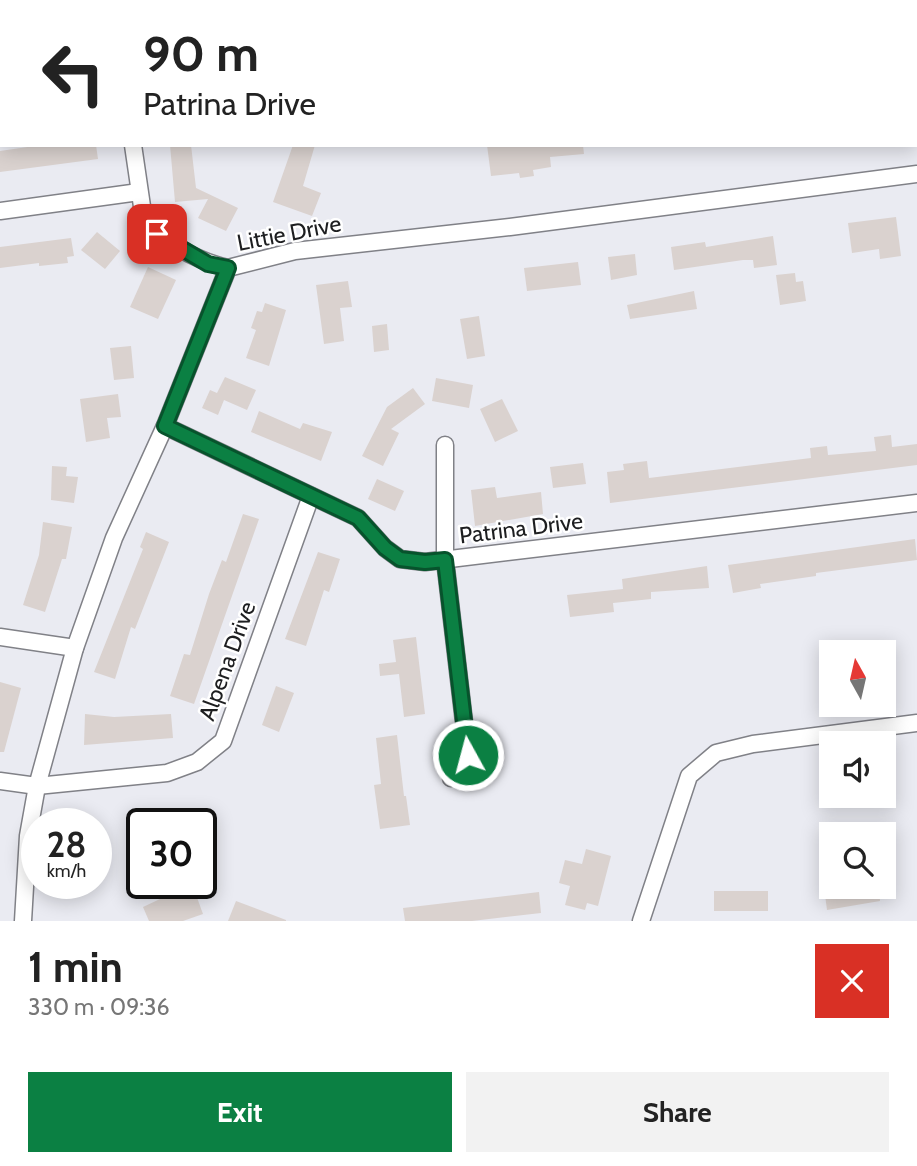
<!DOCTYPE html>
<html lang="en">
<head>
<meta charset="utf-8">
<style>
	body { margin:0; font-family:Cabin,sans-serif; background:#f2f2f2; color:#222; height:100vh; display:flex; flex-direction:column; font-size:26px; white-space:nowrap }
	* { box-sizing:border-box; margin:0 }
	p { font-size:23px; color:#767676 }
	.icon { flex:none; width:38px; height:38px; fill:none; stroke:currentColor; stroke-width:2; stroke-linecap:round; stroke-linejoin:round }
	.map { position:relative; height:921px; overflow:hidden }
	.panel { display:flex; flex-direction:column; background:#fff; flex:1 }
	.panel>* { flex:none }
	.banner { position:absolute; left:0px; top:0px; width:917px; height:147px; box-shadow:0 4px 18px #0003; background:#fff; color:#222; overflow:hidden }
	.needle { width:46px; rotate:352deg }
	.fabs { position:absolute; left:819px; top:640px; display:grid; gap:14px }
	.fabs a { display:grid; place-items:center; width:77px; height:77px; border-radius:0px; background:#fff; box-shadow:0 4px 18px #0003; font-size:35px }
	.speed { position:absolute; left:21px; top:808px; display:flex; gap:14px; font-size:35px; font-weight:700; text-align:center }
	.speed>* { display:grid; place-content:center; width:91px; height:91px; border-radius:50%; background:#fff; box-shadow:0 4px 18px #0003; line-height:1 }
	.speed small { font-size:18px; font-weight:400 }
	.speed .limit { border:4px solid #111; border-radius:10px; background:#fff; color:#111 }
	.pin { position:absolute; display:grid; place-items:center; width:60px; height:60px; color:#fff; margin:-30px; border-radius:14px; box-shadow:0 4px 10px #0006 }
	.me { position:absolute; width:77px; margin:-38px; rotate:353deg; stroke-linejoin:round; filter:drop-shadow(0 0 5px #0008) }
	.turn { display:flex; align-items:center; gap:24px; height:147px; padding:0 28px; font-size:32px }
	.turn .icon { width:91px; height:91px; stroke-width:2.5 }
	.turn b { display:block; font-size:49px; line-height:60px }
	.round { display:grid; place-items:center; flex:none; width:74px; height:74px; border-radius:0px; background:#f2f2f2 }
	.summary { display:flex; align-items:center; justify-content:space-between; height:119px; padding:0 28px }
	h1 { font-size:42px; font-weight:700; line-height:52px }
	.button { display:flex; gap:14px; margin-top:auto; padding:14px 28px }
	.button a { flex:1; height:80px; border-radius:0px; background:#0b8043; color:#fff; font-size:28px; font-weight:700; line-height:80px; text-align:center }
	.button a+a { background:#f2f2f2; color:#222 }
	.map>svg:first-child { display:block }
</style>
</head>
<body>
<div class="map">
<svg width="917" height="921" viewBox="0 0 917 921">
	<rect width="100%" height="100%" fill="#eaebf2"/>
	<g fill="#dad2cf">
		<polygon points="41,145 96,145 98,159 0,172 0,151"/>
		<polygon points="170,145 191,145 196,188 238,208 226,231 198,218 208,199 175,202"/>
		<polygon points="293,145 315,145 303,186 321,193 312,216 273,202"/>
		<polygon points="487,145 583,145 584,154 550,157 551,167 533,170 534,176 520,178 519,173 491,176"/>
		<polygon points="896,217 901,256 880,259 879,249 852,253 848,223"/>
		<polygon points="97,232 120,251 105,269 81,250"/>
		<polygon points="773,236 777,265 754,268 753,260 743,260 674,270 671,247 705,242 706,247"/>
		<polygon points="71,238 74,256 67,257 68,263 39,266 39,263 0,268 0,247"/>
		<polygon points="635,254 637,275 611,280 608,257"/>
		<polygon points="578,262 581,285 527,291 524,268"/>
		<polygon points="148,267 176,280 158,319 130,307"/>
		<polygon points="795,273 796,282 803,281 806,301 780,305 776,275"/>
		<polygon points="348,281 352,307 340,308 344,341 324,344 316,285"/>
		<polygon points="694,291 697,309 630,319 627,305"/>
		<polygon points="265,303 286,310 269,366 246,358 256,330 251,328 257,311 262,312"/>
		<polygon points="479,316 485,356 467,359 460,319"/>
		<polygon points="387,324 389,350 374,352 372,326"/>
		<polygon points="131,346 134,378 114,380 110,348"/>
		<polygon points="225,377 256,390 247,410 224,400 218,415 202,408 210,390 217,393"/>
		<polygon points="436,378 473,385 469,408 432,401"/>
		<polygon points="413,388 425,404 391,429 399,433 383,466 362,456 387,407"/>
		<polygon points="118,394 121,417 107,418 110,438 86,442 80,399"/>
		<polygon points="502,399 518,431 495,442 480,409"/>
		<polygon points="259,411 300,429 303,423 332,432 321,461 251,432"/>
		<polygon points="891,435 892,447 917,444 917,465 610,503 607,472 624,470 623,464 647,461 649,478 811,458 810,448 827,446 828,455 876,451 874,437"/>
		<polygon points="583,463 586,484 553,488 550,467"/>
		<polygon points="52,466 67,467 66,476 78,477 74,503 51,500"/>
		<polygon points="377,479 404,491 395,511 368,499"/>
		<polygon points="495,487 497,498 541,492 543,514 475,526 471,490"/>
		<polygon points="243,514 259,519 194,704 170,696 184,654 190,655 209,594 222,560 226,562"/>
		<polygon points="43,522 72,527 66,559 62,559 45,612 23,605 39,555"/>
		<polygon points="146,532 169,542 135,629 131,627 115,679 94,672 143,549 140,547"/>
		<polygon points="915,539 917,560 816,573 816,576 760,584 761,588 733,593 728,565"/>
		<polygon points="318,552 340,559 329,592 324,590 306,646 285,639"/>
		<polygon points="707,566 709,588 651,592 651,599 613,603 614,612 570,617 567,595 623,589 622,579"/>
		<polygon points="416,637 425,714 404,717 399,674 380,676 379,664 396,662 393,640"/>
		<polygon points="0,682 21,688 4,752 0,752"/>
		<polygon points="276,686 294,693 279,732 262,725"/>
		<polygon points="85,714 114,717 171,714 173,738 84,745"/>
		<polygon points="397,735 404,796 406,796 410,825 380,829 374,785 381,784 376,738"/>
		<polygon points="586,849 611,856 598,906 587,903 585,910 565,905 570,886 559,883 565,860 582,864"/>
		<polygon points="824,887 879,887 880,901 827,910"/>
		<polygon points="177,891 179,898 195,892 203,914 183,921 149,921 143,907"/>
		<rect x="714" y="891" width="54" height="20"/>
		<polygon points="539,892 541,913 472,921 405,921 403,908"/>
		<polygon points="236,901 286,920 286,921 228,921"/>
	</g>
	<g fill="none" stroke-linecap="round" stroke-linejoin="round">
		<g stroke="#808187" stroke-width="19">
			<g id="minor">
				<polyline points="371,2 382,0"/>
				<polyline points="0,34 2,34"/>
				<path d="M133,145L144,220C167,243 196,261 228,268"/>
				<polyline points="0,211 139,192"/>
				<polyline points="165,426 358,518 385,548 400,559 425,562 917,503"/>
				<polyline points="445,445 445,560 468,756 451,778"/>
				<polyline points="0,637 75,648"/>
				<polyline points="0,781 37,786 167,773 197,762 223,741 311,496"/>
				<polyline points="23,921 28,836 37,786 75,648 114,538 165,426 228,268 295,251 510,227 917,174"/>
				<polyline points="641,921 689,776 716,753 753,744 917,723"/>
			</g>
		</g>
		<use href="#minor" stroke="#fff" stroke-width="16"/>
	</g>
	<g fill="none" stroke-linecap="round" stroke-linejoin="round">
		<g stroke="#07532c" stroke-width="18">
			<polyline id="route" points="157,234 208,264 228,268 165,426 358,518 385,548 400,559 425,562 445,560 468,755"/>
		</g>
		<use href="#route" stroke="#0b8043" stroke-width="12"/>
	</g>
	<g text-anchor="middle" stroke-width="5" stroke-linejoin="round" paint-order="stroke">
		<g font-size="23" fill="#1d1e20" stroke="#fff">
			<text transform="translate(289 233) rotate(-11)" y="8">Littie Drive</text>
			<text transform="translate(521 528) rotate(-7)" y="8">Patrina Drive</text>
			<text transform="translate(227 661) rotate(-70)" y="8">Alpena Drive</text>
		</g>
	</g>
</svg>
<div class="fabs">
<a><svg class="needle" viewBox="-14 -14 28 28"><path d="M0-13l5 13h-10z" fill="#e53935"/><path d="M0 13l5-13h-10z" fill="#767676"/></svg></a>
<a><svg class="icon" aria-label="sound" viewBox="0 0 24 24"><path d="M4 9h4l5-4v14l-5-4H4zM17 9q2 3 0 6"/></svg></a>
<a><svg class="icon" aria-label="search" viewBox="0 0 24 24"><circle cx="10" cy="10" r="6"/><path d="M15 15l6 6"/></svg></a>
</div>
<div class="speed"><div>28<small>km/h</small></div><div class="limit">30</div></div>
<div class="pin" style="left:157px;top:234px;background:#d93025"><svg class="icon" aria-label="arrive" viewBox="0 0 24 24"><path d="M6 21V4h12l-3 4 3 4H6"/></svg></div>
<svg class="me" style="left:468px;top:755px" viewBox="-20 -20 40 40"><circle r="17" fill="#0b8043" stroke="#fff" stroke-width="3"/><path d="M0-11L8 9 0 5-8 9z" fill="#fff"/></svg>
<div class="banner">
<div class="turn"><svg class="icon" aria-label="left" viewBox="0 0 24 24"><path d="M17 20v-9H6M10 6l-5 5 5 5"/></svg><div><b>90 m</b>Patrina Drive</div></div>
</div>
</div>
<section class="panel">
<div class="summary"><div><h1>1 min</h1><p>330 m · 09:36</p></div><a class="round" style="background:#d93025;color:#fff"><svg class="icon" aria-label="close" viewBox="0 0 24 24"><path d="M6 6l12 12M18 6L6 18"/></svg></a></div>
<div class="button"><a>Exit</a><a>Share</a></div>
</section>
</body>
</html>
